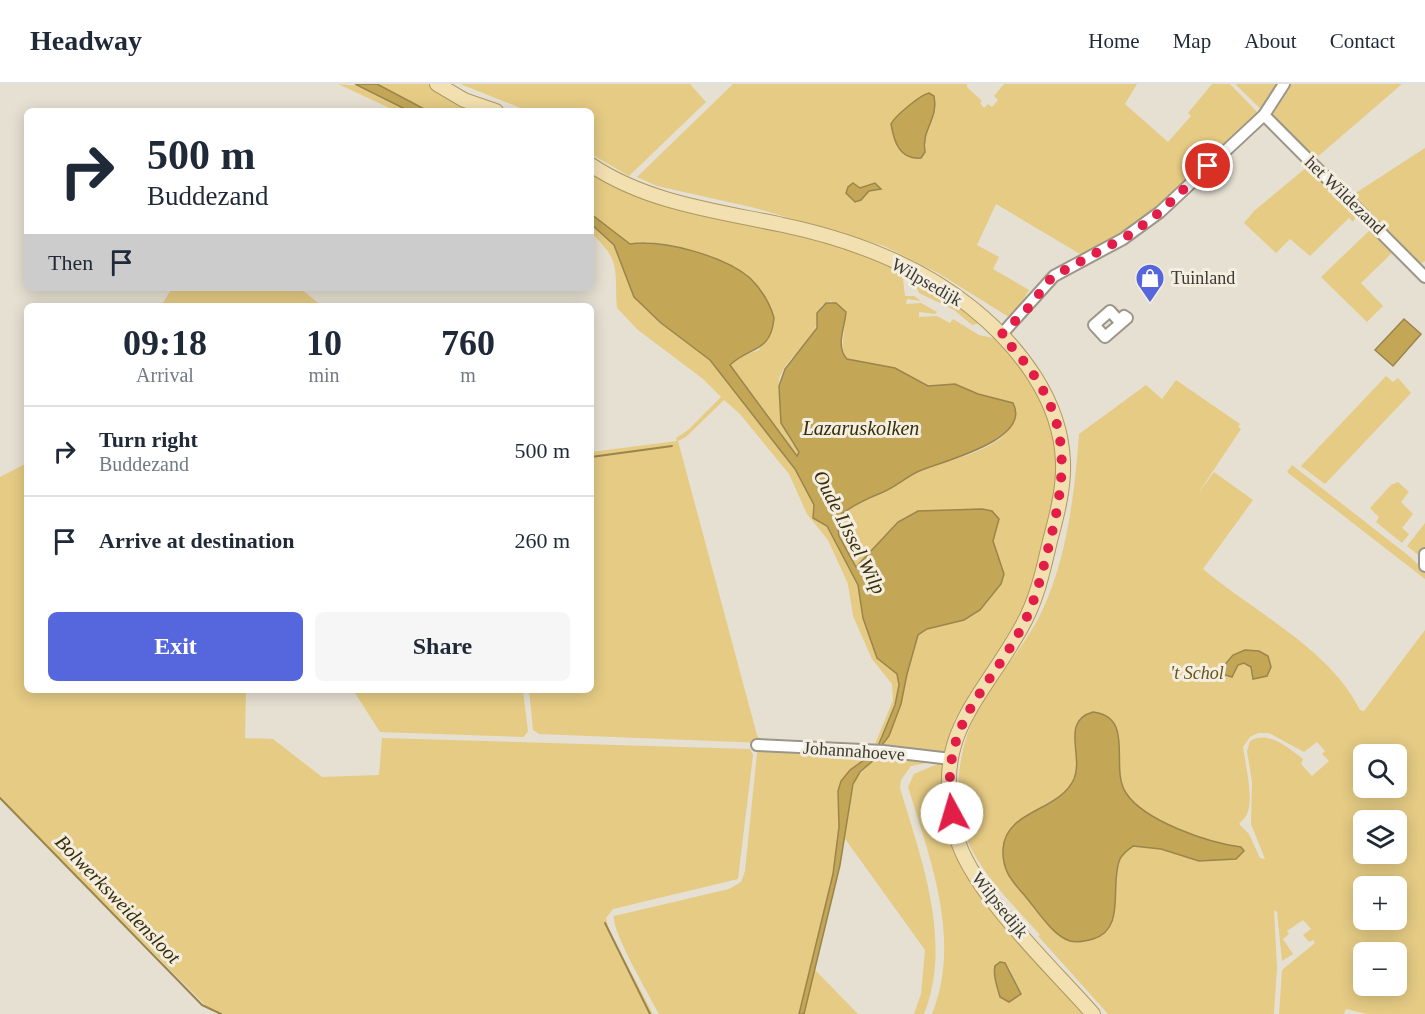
<!DOCTYPE html>
<html lang="en">
<head>
<meta charset="utf-8">
<style>
	body { margin:0; font-family:"Times New Roman",serif; background:#f6f6f7; color:#1f2937; height:100vh; display:flex; flex-direction:column; font-size:22px; white-space:nowrap }
	* { box-sizing:border-box; margin:0 }
	p { font-size:20px; color:#747a83 }
	.icon { flex:none; width:33px; height:33px; fill:none; stroke:currentColor; stroke-width:2; stroke-linecap:round; stroke-linejoin:round }
	.map { position:relative; flex:1; overflow:hidden }
	.sheet { position:absolute; left:24px; top:219px; width:570px; height:390px; display:flex; flex-direction:column; background:#fff; border-radius:9px; box-shadow:0 3px 15px #0003 }
	.sheet>* { flex:none }
	.top-card { position:absolute; left:24px; top:24px; width:570px; height:183px; border-radius:9px; box-shadow:0 3px 15px #0003; background:#fff; color:#1f2937; overflow:hidden }
	.buttons { position:absolute; left:1353px; top:660px; display:grid; gap:12px }
	.buttons a { display:grid; place-items:center; width:54px; height:54px; border-radius:9px; background:#fff; box-shadow:0 3px 15px #0003; font-size:30px }
	.pin { position:absolute; display:grid; place-items:center; width:51px; height:51px; color:#fff; margin:-26px; border:3px solid #fff; border-radius:50%; box-shadow:0 2px 6px #0007 }
	.me { position:absolute; width:66px; margin:-33px; rotate:354deg; stroke-linejoin:round; filter:drop-shadow(0 0 4px #0008) }
	.turn { display:flex; align-items:center; gap:21px; height:126px; padding:0 24px; font-size:27px }
	.turn .icon { width:78px; height:78px; stroke-width:2.5 }
	.turn b { display:block; font-size:42px; line-height:51px }
	.then { display:flex; align-items:center; height:57px; padding:0 24px; background:#0003; gap:12px; font-size:22px }
	.eta { display:flex; justify-content:space-evenly; align-items:center; height:102px; text-align:center }
	.eta b { font-size:36px; font-weight:600; line-height:42px }
	.button { display:flex; gap:12px; margin-top:auto; padding:12px 24px }
	.button a { flex:1; height:69px; border-radius:9px; background:#5667de; color:#fff; font-size:24px; font-weight:600; line-height:69px; text-align:center }
	.button a+a { background:#f6f6f7; color:#1f2937 }
	ul { padding:0; list-style:none }
	li { display:flex; align-items:center; gap:18px; height:90px; padding:0 24px; border-top:2px solid #e0e1e3 }
	li div { flex:1 }
	li b { display:block; font-size:22px }
	li em { font-style:normal }
	header { display:flex; align-items:center; gap:36px; box-sizing:border-box; height:84px; padding:0 30px; background:#fff; border-bottom:2px solid #e0e1e3 }
	header strong { font-size:28px }
	nav { display:flex; gap:33px; margin-inline-start:auto; font-size:21px }
	.map>svg:first-child { display:block }
</style>
</head>
<body>
<header>
<strong>Headway</strong>
<nav><a>Home</a><a>Map</a><a>About</a><a>Contact</a></nav>
</header>
<div class="map">
<svg width="1425" height="930" viewBox="0 0 1425 930">
	<rect width="100%" height="100%" fill="#e6e0d2"/>
	<g fill="#e5cb84" fill-rule="evenodd">
		<polygon points="338,0 361,2 409,27 396,27"/>
		<polygon points="377,0 430,0 482,27 428,27"/>
		<polygon points="460,0 690,0 706,18 629,92 591,70 591,27 528,27"/>
		<path d="M733,0H967V3L982,17L980,19L984,24L988,20L992,23L998,16L994,12L1004,0H1137L1125,20L1168,58L1191,32L1188,29L1212,0H1230L1259,30L1151,132L1085,173L996,120L977,161L999,173L993,185L1029,206L1012,235L938,189L884,162L755,124L657,102L637,93ZM925,10H932C941,30 918,47 925,65H898L892,48L895,34ZM852,99L860,104L875,99L880,105L869,107L861,116L847,105Z"/>
		<polygon points="1235,0 1281,0 1262,26"/>
		<polygon points="1289,0 1402,0 1315,75 1273,30 1274,24"/>
		<polygon points="1425,64 1425,177 1420,180 1351,112"/>
		<polygon points="1308,82 1357,131 1353,138 1349,134 1310,172 1290,155 1276,169 1244,139 1254,127"/>
		<path d="M591,87L818,154L907,187L909,194L903,195L905,212H914L921,217L907,215L906,220L921,219L937,228L935,230L919,228V233L937,232L950,239L953,235L979,251L998,255L1014,270L1046,326L1058,371L1053,426L1026,522L955,635L945,667L942,670L882,665L901,620L907,590L918,551L927,545L965,536L980,526L1001,500L1004,490L993,457L999,435L992,427L982,425L918,427L898,438L856,483L843,463L836,437C845,421 867,415 882,409C894,403 905,393 917,388C942,377 998,368 1011,342C1013,336 1012,326 1013,319L978,310L955,300L928,302L895,284L847,275L842,267L845,236L831,217L822,221L817,229C820,255 792,267 781,290C777,299 779,308 780,317C782,339 784,350 799,368L797,372L730,281L744,271L759,266L771,225C747,181 698,164 650,158C643,157 634,161 627,159C614,154 601,140 591,130Z"/>
		<path d="M591,140L614,161L634,213L661,239L710,276L795,385L814,421V434L827,442L858,501L863,534L877,574L897,590C902,619 885,636 878,662L875,660L893,616L892,600L872,575L853,532L848,500L828,456L807,430L789,390L740,330L724,316L686,353L678,357L757,651L763,659L539,650L533,646L529,606H591V368L677,357L676,354L688,346L721,313L703,295L638,246L617,224C614,186 622,177 591,149Z"/>
		<polygon points="1371,145 1393,168 1361,199 1383,222 1367,238 1321,193"/>
		<polygon points="920,194 952,213 980,239 972,241 954,226 919,209 914,198"/>
		<polygon points="172,204 300,204 322,222 161,222"/>
		<polygon points="1386,292 1393,298 1398,294 1411,309 1325,400 1301,382"/>
		<path d="M1176,296L1240,340L1238,343L1241,345L1197,411L1214,388L1253,416L1203,485C1254,528 1330,565 1360,626L1364,627L1425,546V930H1367L1346,925L1344,930H1279L1282,886L1315,859L1313,856L1309,858L1303,851L1311,845L1303,836L1287,847L1289,850L1283,855L1293,870L1282,877L1277,828L1274,826L1277,884L1274,930H1108L1038,852L1040,851C1018,826 991,800 974,770C949,726 956,664 980,622C999,589 1026,561 1042,527C1067,475 1075,406 1079,350L1146,301L1162,315ZM1081,633L1066,850L1060,851L1010,795L1003,775C1013,761 1026,735 1038,725C1053,713 1066,715 1075,692C1082,673 1068,649 1081,633ZM1258,649H1269L1304,668L1317,658L1325,667L1322,670L1329,677L1312,692L1301,680L1303,675C1288,664 1269,646 1250,657L1247,667L1252,698L1251,740L1265,775L1260,774L1249,750L1239,740C1241,737 1244,735 1246,732C1255,718 1245,679 1243,663L1250,653ZM1364,670H1396V704H1364ZM1364,736H1396V770H1364ZM1364,802H1396V836H1364ZM1364,868H1396V902H1364Z"/>
		<polygon points="27,379 27,606 246,606 245,654 273,655 322,693 379,691 382,654 750,665 753,671 738,795 613,825 606,834 609,846 653,930 222,930 209,925 0,715 0,393"/>
		<polygon points="1292,381 1409,472 1425,487 1425,495 1287,388"/>
		<polygon points="1398,398 1409,408 1401,418 1413,430 1402,444 1409,450 1402,459 1376,438 1379,433 1370,424 1391,401"/>
		<polygon points="1425,439 1425,466 1417,470 1407,462"/>
		<polygon points="353,606 523,606 528,647 524,653 380,648"/>
		<path d="M760,666L882,669L936,677L911,682L901,696L900,704C921,774 953,858 924,930H914L921,910L925,866L843,752L855,695L871,679V671L850,686L838,707L839,743L833,790L799,930H659C650,913 611,846 614,832L729,805L741,798L745,787L757,669Z"/>
		<path d="M942,678L954,755L1086,930H932C962,855 930,775 908,703L914,690ZM1009,884L1021,910L1009,918L1000,913L994,889Z"/>
		<polygon points="815,886 858,930 804,930"/>
	</g>
	<g fill="#c3a656" stroke="#9a854c" stroke-width="1.5">
		<polygon points="355,0 377,0 428,27 409,27"/>
		<path d="M929,9L934,12C939,35 921,45 925,68L921,74C899,76 894,57 891,40C895,32 920,11 929,9Z"/>
		<polygon points="853,99 860,104 875,99 881,105 869,107 861,116 855,118 846,109 848,103"/>
		<path d="M591,130L630,160C663,155 724,172 750,194C761,205 770,219 774,234C771,269 750,262 730,281L797,372L799,368L781,339L779,302L785,285L817,244V229L826,219H836L846,228C845,243 835,263 847,275L895,284L928,302L955,300L978,310L1013,319C1033,357 938,378 917,388C905,394 894,404 881,409C866,415 850,422 837,434L839,452L856,483L898,438L918,427L982,425L992,427L999,435L993,457L1004,490L1001,500L980,526L964,536L927,545L918,551L907,590L901,620L889,652L882,661L878,662L895,621L899,601L897,590L877,574L863,534L858,501L827,442L813,434L814,421L795,385L710,276L661,239L634,213L614,161L591,140Z"/>
		<polygon points="1404,235 1421,250 1393,282 1375,266"/>
		<polygon points="1245,566 1259,567 1268,572 1271,583 1267,592 1253,595 1251,583 1244,579 1238,581 1232,593 1222,590 1222,584 1233,571"/>
		<path d="M1093,628C1136,633 1109,684 1126,709C1144,737 1209,759 1241,763L1244,767L1236,775L1199,777L1161,765L1133,762C1128,766 1123,769 1120,775C1109,800 1127,845 1093,855C1086,857 1077,859 1070,857C1053,852 1037,826 1025,812C1012,797 1002,787 1003,765C1006,725 1059,728 1074,695C1084,672 1060,637 1093,628Z"/>
		<polygon points="871,671 875,675 860,688 853,700 840,781 804,930 799,930 833,790 839,743 838,707 841,697 850,686"/>
		<path d="M1000,878L1005,879L1021,910L1009,918L1000,913C997,902 993,892 995,882Z"/>
	</g>
	<g fill="none" stroke-linecap="round" stroke-linejoin="round">
		<g stroke="#9a854c" stroke-width="2">
			<polyline points="591,373 672,362"/>
			<polyline points="0,714 202,921 221,930"/>
			<polyline points="605,839 650,930"/>
		</g>
		<g stroke="#9b9688" stroke-width="14">
			<g id="minor">
				<polyline points="1264,31 1425,193"/>
				<polygon points="1110,227 1119,237 1124,232 1127,234 1105,253 1094,241"/>
				<polyline points="1001,251 1054,192 1123,155 1160,128 1264,31 1284,0"/>
				<polyline points="1425,470 1425,482"/>
				<polyline points="757,661 883,667 951,675"/>
			</g>
		</g>
		<g stroke="#ad9962" stroke-width="16">
			<g id="major">
				<polyline points="437,0 464,16 496,27"/>
				<path d="M591,81C648,119 717,127 783,141C849,155 919,181 972,224C1019,262 1061,316 1063,378C1064,404 1057,431 1050,457C1043,487 1037,516 1021,544C978,621 930,651 956,751C971,808 1053,884 1093,930"/>
			</g>
		</g>
		<use href="#minor" stroke="#fff" stroke-width="10"/>
		<use href="#major" stroke="#f2e0b0" stroke-width="14"/>
	</g>
	<g fill="none" stroke-linecap="round" stroke-linejoin="round">
		<path stroke="#e11d48" stroke-width="10" stroke-dasharray="0 18" d="M952,729C939,640 985,612 1022,543C1036,516 1042,489 1049,461C1072,370 1068,322 1001,251L1028,224L1052,193L1131,150L1160,128L1208,82"/>
	</g>
	<defs>
		<g id="shop-pin" transform="scale(1.5)"><path d="M0 17L-7.5 6A9.5 9.5 0 1 1 7.5 6Z" fill="#5667de" stroke="#f3eedf"/><path d="M-5-2.5h2.3a2.7 3.5 0 0 1 5.4 0H5L5.5 6h-11ZM-1.5-2.5h3a1.5 2.3 0 0 0-3 0Z" fill="#fff"/></g>
	</defs>
	<g fill-rule="evenodd">
		<use href="#shop-pin" x="1150" y="194"/>
	</g>
	<g text-anchor="middle" stroke-width="6" stroke-linejoin="round" paint-order="stroke">
		<g font-size="18" fill="#3b3933" stroke="#f3eedf">
			<text transform="translate(1345 111) rotate(44)" y="6">het Wildezand</text>
			<text transform="translate(927 198) rotate(30)" y="6">Wilpsedijk</text>
			<text transform="translate(854 667) rotate(4)" y="6">Johannahoeve</text>
			<text transform="translate(1000 821) rotate(51)" y="6">Wilpsedijk</text>
		</g>
		<g font-size="18" fill="#3b3933" stroke="#f3eedf" text-anchor="start">
			<text x="1171" y="200">Tuinland</text>
		</g>
		<g font-size="18" font-style="italic" fill="#675316" stroke="#f3eedf">
			<text x="1197" y="595">'t Schol</text>
		</g>
		<g font-size="20" font-style="italic" fill="#392d09" stroke="#f3eedf">
			<text x="861" y="351">Lazaruskolken</text>
			<text transform="translate(850 448) rotate(63)" y="7">Oude IJssel Wilp</text>
			<text transform="translate(118 815) rotate(46)" y="7">Bolwerksweidensloot</text>
		</g>
	</g>
</svg>
<div class="buttons">
<a><svg class="icon" aria-label="search" viewBox="0 0 24 24"><circle cx="10" cy="10" r="6"/><path d="M15 15l6 6"/></svg></a>
<a><svg class="icon" aria-label="layers" viewBox="0 0 24 24"><path d="M12 4l9 5-9 5-9-5zM3 14l9 5 9-5"/></svg></a>
<a>+</a>
<a>−</a>
</div>
<div class="pin" style="left:1208px;top:82px;background:#d93025"><svg class="icon" aria-label="arrive" viewBox="0 0 24 24"><path d="M6 21V4h12l-3 4 3 4H6"/></svg></div>
<svg class="me" style="left:952px;top:729px" viewBox="-20 -20 40 40"><circle r="19" fill="#fff"/><path d="M0-13L10 11 0 6-10 11z" fill="#e11d48"/></svg>
<div class="top-card">
<div class="turn"><svg class="icon" aria-label="right" viewBox="0 0 24 24"><path d="M7 20v-9h11M14 6l5 5-5 5"/></svg><div><b>500 m</b>Buddezand</div></div>
<div class="then">Then<svg class="icon" aria-label="arrive" viewBox="0 0 24 24"><path d="M6 21V4h12l-3 4 3 4H6"/></svg></div>
</div>
<section class="sheet">
<div class="eta">
<div><b>09:18</b><p>Arrival</p></div>
<div><b>10</b><p>min</p></div>
<div><b>760</b><p>m</p></div>
</div>
<ul>
<li><svg class="icon" aria-label="right" viewBox="0 0 24 24"><path d="M7 20v-9h11M14 6l5 5-5 5"/></svg><div><b>Turn right</b><p>Buddezand</p></div><em>500 m</em></li>
<li><svg class="icon" aria-label="arrive" viewBox="0 0 24 24"><path d="M6 21V4h12l-3 4 3 4H6"/></svg><div><b>Arrive at destination</b></div><em>260 m</em></li>
</ul>
<div class="button"><a>Exit</a><a>Share</a></div>
</section>
</div>
</body>
</html>
